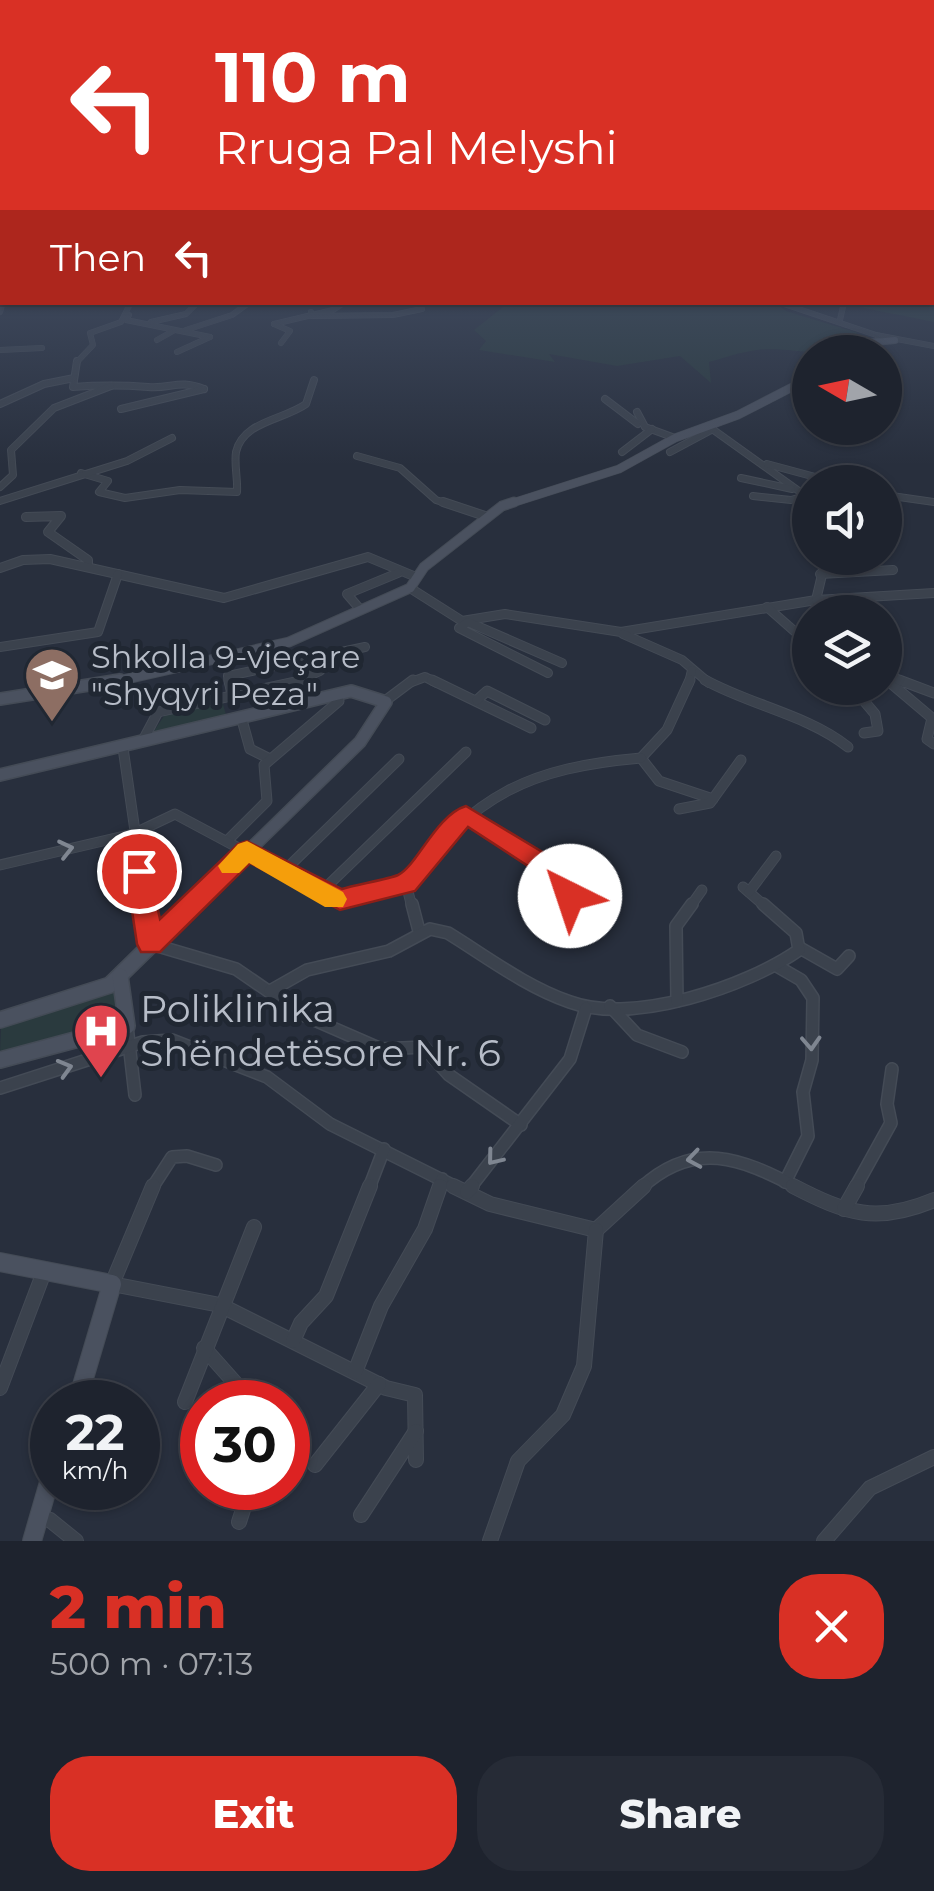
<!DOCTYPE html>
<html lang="en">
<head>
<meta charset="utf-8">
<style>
	body { margin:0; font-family:Montserrat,sans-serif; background:#262b36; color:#f1f3f6; height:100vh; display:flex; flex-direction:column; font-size:38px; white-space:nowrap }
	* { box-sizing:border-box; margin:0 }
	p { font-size:32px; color:#a1a4aa }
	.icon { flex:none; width:55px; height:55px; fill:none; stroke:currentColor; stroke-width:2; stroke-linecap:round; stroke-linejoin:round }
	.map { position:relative; height:1541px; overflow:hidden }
	.sheet { display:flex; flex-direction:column; background:#1e232e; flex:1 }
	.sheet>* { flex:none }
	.guide { position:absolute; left:0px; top:0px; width:935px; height:305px; box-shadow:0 2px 8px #0004,0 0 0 2px #3c404a; background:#d93025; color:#fff; overflow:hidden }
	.needle { width:65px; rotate:279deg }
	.tools { position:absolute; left:792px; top:335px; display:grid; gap:20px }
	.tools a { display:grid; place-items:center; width:110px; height:110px; border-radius:50%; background:#1e232e; box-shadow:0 2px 8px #0004,0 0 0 2px #3c404a; font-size:50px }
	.speed { position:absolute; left:30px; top:1380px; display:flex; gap:20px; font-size:50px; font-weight:700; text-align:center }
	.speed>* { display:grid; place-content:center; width:130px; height:130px; border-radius:50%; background:#1e232e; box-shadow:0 2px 8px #0004,0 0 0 2px #3c404a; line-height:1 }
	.speed small { font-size:25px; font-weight:400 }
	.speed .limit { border:15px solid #d22; background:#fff; color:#111 }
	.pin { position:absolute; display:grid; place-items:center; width:85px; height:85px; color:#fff; margin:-42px; border:5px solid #fff; border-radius:50%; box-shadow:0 2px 10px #0007 }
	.me { position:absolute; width:110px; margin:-55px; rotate:319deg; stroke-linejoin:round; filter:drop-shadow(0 0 8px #0008) }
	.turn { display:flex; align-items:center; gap:35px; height:210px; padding:0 50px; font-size:45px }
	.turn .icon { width:130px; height:130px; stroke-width:2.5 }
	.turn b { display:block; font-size:70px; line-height:85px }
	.then { display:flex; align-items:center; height:95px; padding:0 50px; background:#0003; gap:20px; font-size:38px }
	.round { display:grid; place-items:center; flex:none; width:105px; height:105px; border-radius:40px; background:#262b36 }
	.head { display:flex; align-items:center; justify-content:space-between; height:170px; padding:0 50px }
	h1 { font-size:60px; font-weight:800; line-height:75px; color:#d93025 }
	.cta { display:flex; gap:20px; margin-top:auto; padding:20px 50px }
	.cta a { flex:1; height:115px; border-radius:40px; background:#d93025; color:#fff; font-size:40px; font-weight:800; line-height:115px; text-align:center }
	.cta a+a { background:#262b36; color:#f1f3f6 }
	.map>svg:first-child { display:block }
</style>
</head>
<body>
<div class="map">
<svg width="934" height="1541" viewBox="0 0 934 1541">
	<rect width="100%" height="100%" fill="#282f3d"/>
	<g fill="#2a3a3e">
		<polygon points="934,250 934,322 839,303 932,302"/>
		<path d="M774,302L786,311L858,333C819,365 798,345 757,350C741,352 724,358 709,362L711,383L680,356L617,366L549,354L555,362L479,350L486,341L474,330L508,303Z"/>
		<polygon points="222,701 227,718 152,734 166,713"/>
		<polygon points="116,991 124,1020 0,1053 1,1025"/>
	</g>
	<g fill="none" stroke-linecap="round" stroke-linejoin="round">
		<g stroke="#444b56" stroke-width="6">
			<g id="street-far5">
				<polyline points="778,302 876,335 934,346"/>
				<polyline points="0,312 3,302"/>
				<polyline points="311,312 312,316 393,315 422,309"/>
				<polyline points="129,315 126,320 210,337"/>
				<polyline points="840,320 844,302"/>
				<polyline points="151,322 186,314 198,302"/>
				<polyline points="274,324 333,310 345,302"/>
				<polyline points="274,324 290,331 281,343"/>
				<polyline points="186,330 232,315 250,302"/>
				<polyline points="157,340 173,331"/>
				<polyline points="0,350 42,348"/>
				<polyline points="177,352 210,337"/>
				<polyline points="76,363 93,345 90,333 121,322 131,302"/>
			</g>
		</g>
		<g stroke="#444b56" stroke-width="8">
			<g id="street-far4">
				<path d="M77,361L73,387C99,385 122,385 148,387C172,389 178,379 204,389"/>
				<polyline points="885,389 896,382"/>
				<polyline points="605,399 638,424"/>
				<polyline points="885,403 893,399"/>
				<polyline points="0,404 44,384 74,378"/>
				<polyline points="121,409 204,389"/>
				<polyline points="637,412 645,427 675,438"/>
				<polyline points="708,426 810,499"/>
				<polyline points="622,452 652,429"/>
				<polyline points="670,452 713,429"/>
				<polyline points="357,456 400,468 436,500 451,505"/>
				<polyline points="767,464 834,482"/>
				<path d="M81,473L108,481L99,492L125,498L180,490L237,492C238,479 234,465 236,452C243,421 284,420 306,404L314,380"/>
				<polyline points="741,478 792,489"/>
				<polyline points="0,487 13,475 11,450 54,408 111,386"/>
				<polyline points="885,495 934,502"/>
				<polyline points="753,496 791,500 805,496"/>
				<polyline points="0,501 127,461 172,438"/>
			</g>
		</g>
		<g stroke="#444b56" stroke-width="10">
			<g id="street-far3">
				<polyline points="443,502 488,517"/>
				<polyline points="26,517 61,516 48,532 88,560 88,567"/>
				<polyline points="0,568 23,560 50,559 224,598 368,557 416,577"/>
				<polyline points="820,574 893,570"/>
				<polyline points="410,588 462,621 505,614 621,632 816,600 934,593"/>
				<polyline points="816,600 826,558"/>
				<polyline points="767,607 810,645"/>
				<polyline points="359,608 347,594 398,573"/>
				<polyline points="623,634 682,660 709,683"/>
				<polyline points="0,647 98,632 118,574"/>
				<polyline points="885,671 903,683"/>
				<polyline points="548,673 459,628 468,622 562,663"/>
				<polyline points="885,679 890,683"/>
				<polyline points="229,683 228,676 365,647"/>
				<polyline points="293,683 320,671 318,657"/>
				<polyline points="409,683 425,677 437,683"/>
				<polyline points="689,683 692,670"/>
			</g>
		</g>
		<g stroke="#444b56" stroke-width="11">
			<g id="street-far2">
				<polyline points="229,680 232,695"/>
				<polyline points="432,680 531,728"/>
				<path d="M705,680C750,705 808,715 848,747"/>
				<polyline points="887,680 932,718 927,739 934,744"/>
				<polyline points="899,680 934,693"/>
				<polyline points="853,688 875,714 878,731 864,733"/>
				<polyline points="477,700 487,691 545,720"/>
				<polyline points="385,701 413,680"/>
				<polyline points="242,720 250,749 270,759"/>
				<polyline points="142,742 158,712 304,680"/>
				<polyline points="123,748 146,907"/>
				<polyline points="641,758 667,730 690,680"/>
				<polyline points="641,758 659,781 713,799"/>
				<polyline points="679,809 710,803 741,760"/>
				<polyline points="466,814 565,877 570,896 589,907"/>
				<polyline points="228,840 267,801 264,765 339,701"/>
				<polyline points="0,865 133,834 175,814 334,899 406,884"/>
				<polyline points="284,871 399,759"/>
				<path d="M406,884C476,794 528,768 641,758"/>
				<polyline points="406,884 412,907"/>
				<polyline points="743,887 766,907"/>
				<polyline points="321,892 466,752"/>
				<polyline points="749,892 776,856"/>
				<polyline points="690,907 702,890"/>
			</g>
		</g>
		<g stroke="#444b56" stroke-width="14">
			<g id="street-far1">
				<polyline points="145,904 151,944 236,969 303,1015 381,1049 424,1047 449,1075 521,1125"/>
				<polyline points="412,904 419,931"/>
				<polyline points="585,904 605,915"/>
				<polyline points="800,948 837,969 849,956"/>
				<polyline points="775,965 801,980 813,998 812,1060 803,1092 808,1136 785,1182"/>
				<path d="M270,991L307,970L389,951L430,929L448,933C487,957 526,987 570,1002C633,1025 746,987 799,950L796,933L763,904"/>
				<polyline points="677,1001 676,926 692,904"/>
				<polyline points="610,1006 637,1035 682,1052"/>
				<polyline points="127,1026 135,1095"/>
				<polyline points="0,1088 143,1042 172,1040 267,1077 330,1124 458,1188"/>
				<polyline points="152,1188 172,1157 187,1156 216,1165"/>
				<polyline points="369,1188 384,1149"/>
				<polyline points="439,1188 442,1179"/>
				<polyline points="470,1188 570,1059 586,1008"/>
				<path d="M641,1188C694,1139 741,1158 798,1188"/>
				<polyline points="855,1188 891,1123 887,1104 892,1069"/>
			</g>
		</g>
		<g stroke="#444b56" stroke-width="16">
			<g id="street">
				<polyline points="153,1186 112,1284 220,1305 386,1388 415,1395 416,1460"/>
				<polyline points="453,1186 490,1204 596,1230"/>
				<path d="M793,1186C847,1214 877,1224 934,1200"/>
				<polyline points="467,1192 472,1186"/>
				<polyline points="844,1209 857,1186"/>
				<polyline points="596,1230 644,1186"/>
				<polyline points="293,1341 301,1323 326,1296 370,1186"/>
				<polyline points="204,1348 252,1402"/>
				<polyline points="355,1372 381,1306 425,1229 440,1186"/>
				<polyline points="0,1388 44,1272"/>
				<polyline points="185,1402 254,1227"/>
				<polyline points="315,1465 379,1384"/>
				<polyline points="361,1515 416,1431"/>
				<polyline points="38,1518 50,1520 76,1541"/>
				<polyline points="239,1522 250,1488"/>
				<polyline points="490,1541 518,1461 563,1415 584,1366 596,1230"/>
				<polyline points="824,1541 870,1488 934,1457"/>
			</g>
		</g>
		<g stroke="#444b56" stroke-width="8">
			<polyline id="secondary-far5" points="857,352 866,343 895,340"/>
		</g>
		<g stroke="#444b56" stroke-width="9">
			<polyline id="secondary-far4" points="506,505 619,469 675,438 738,415 810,378"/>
		</g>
		<g stroke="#444b56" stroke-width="11">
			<polyline id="secondary-far3" points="109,683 289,642 410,588 424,567 502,506 514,502"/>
		</g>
		<g stroke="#444b56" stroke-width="14">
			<g id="secondary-far2">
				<polyline points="0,699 120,680"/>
				<polyline points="0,775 351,691 386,702 360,742 191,907"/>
			</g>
		</g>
		<g stroke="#444b56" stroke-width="18">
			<g id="secondary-far1">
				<polyline points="0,1020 110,985 193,904"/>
				<polyline points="0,1060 127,1026 120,976"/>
			</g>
		</g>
		<g stroke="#444b56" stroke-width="20">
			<g id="secondary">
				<polyline points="0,1262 112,1284 77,1402"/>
				<polyline points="32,1541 52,1472"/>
			</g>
		</g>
		<use href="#street-far5" stroke="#3b424d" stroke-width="5"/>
		<use href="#street-far4" stroke="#3b424d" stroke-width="6"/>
		<use href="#street-far3" stroke="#3b424d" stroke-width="8"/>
		<use href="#street-far2" stroke="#3b424d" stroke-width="9"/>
		<use href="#street-far1" stroke="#3b424d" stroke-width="11"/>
		<use href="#street" stroke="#3b424d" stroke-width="14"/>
		<use href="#secondary-far5" stroke="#4a515f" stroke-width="6"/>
		<use href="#secondary-far4" stroke="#4a515f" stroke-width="8"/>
		<use href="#secondary-far3" stroke="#4a515f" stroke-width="9"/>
		<use href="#secondary-far2" stroke="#4a515f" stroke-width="11"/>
		<use href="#secondary-far1" stroke="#4a515f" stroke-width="15"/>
		<use href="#secondary" stroke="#4a515f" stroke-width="18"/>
	</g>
	<defs><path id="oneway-chevron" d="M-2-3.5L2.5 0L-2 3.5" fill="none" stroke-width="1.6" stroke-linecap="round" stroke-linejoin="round" transform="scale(2.5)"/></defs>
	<g stroke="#7f8691">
		<use href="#oneway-chevron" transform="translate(66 849) rotate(-13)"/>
		<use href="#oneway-chevron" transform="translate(811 1043) rotate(87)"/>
		<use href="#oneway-chevron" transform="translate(65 1068) rotate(-16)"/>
		<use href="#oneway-chevron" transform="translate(494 1158) rotate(129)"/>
		<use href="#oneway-chevron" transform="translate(694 1159) rotate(171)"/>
	</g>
	<linearGradient id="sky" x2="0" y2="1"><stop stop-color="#161a22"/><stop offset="0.54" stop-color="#424d62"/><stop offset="1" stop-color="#424d62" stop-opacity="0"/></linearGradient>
	<rect width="934" height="465" fill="url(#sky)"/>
	<path fill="#d93025" stroke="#8d1f18" stroke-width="2.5" d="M466,806L574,871L583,896L579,903H561L554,883L468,827L415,891L340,910L250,863L160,952H141L137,944L126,871L130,864H148L160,919L238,844L247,841L342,889C355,885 389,879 398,875C417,866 436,815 466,806Z"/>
	<polygon fill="#f59e0b" points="247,841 343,892 347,899 343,907 325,907 249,863 239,873 222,873 218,866 238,844"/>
	<defs>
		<g id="school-pin" transform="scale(2.875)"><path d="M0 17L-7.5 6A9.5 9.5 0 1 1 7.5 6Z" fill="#8d6e63" stroke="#202732"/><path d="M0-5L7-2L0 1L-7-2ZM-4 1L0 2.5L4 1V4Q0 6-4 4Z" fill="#fff"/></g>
		<g id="hospital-pin" transform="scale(2.875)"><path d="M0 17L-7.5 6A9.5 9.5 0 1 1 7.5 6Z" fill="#e0444e" stroke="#202732"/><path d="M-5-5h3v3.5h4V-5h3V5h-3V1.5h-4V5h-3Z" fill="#fff"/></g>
	</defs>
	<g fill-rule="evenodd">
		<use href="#school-pin" x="52" y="675"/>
		<use href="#hospital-pin" x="101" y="1031"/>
	</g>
	<g text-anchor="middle" stroke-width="10" stroke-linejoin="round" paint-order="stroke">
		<g font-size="32" fill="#b7bdc8" stroke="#202732" text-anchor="start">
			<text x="91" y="668">Shkolla 9-vjeçare<tspan x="91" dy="37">"Shyqyri Peza"</tspan></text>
		</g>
		<g font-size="38" fill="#b7bdc8" stroke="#202732" text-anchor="start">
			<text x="140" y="1022">Poliklinika<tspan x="140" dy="44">Shëndetësore Nr. 6</tspan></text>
		</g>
	</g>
</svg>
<div class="tools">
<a><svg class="needle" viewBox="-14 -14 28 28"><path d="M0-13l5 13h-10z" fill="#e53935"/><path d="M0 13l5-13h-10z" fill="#a1a4aa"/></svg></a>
<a><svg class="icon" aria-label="sound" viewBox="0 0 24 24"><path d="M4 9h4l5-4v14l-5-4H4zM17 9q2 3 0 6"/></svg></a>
<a><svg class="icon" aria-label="layers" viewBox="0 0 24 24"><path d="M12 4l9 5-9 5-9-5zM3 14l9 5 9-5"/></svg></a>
</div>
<div class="speed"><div>22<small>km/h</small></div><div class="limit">30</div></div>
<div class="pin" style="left:139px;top:871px;background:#d93025"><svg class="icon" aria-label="arrive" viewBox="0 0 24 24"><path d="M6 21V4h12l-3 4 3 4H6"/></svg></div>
<svg class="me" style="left:570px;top:896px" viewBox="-20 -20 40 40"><circle r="19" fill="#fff"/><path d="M0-13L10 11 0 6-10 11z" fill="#d93025"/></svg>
<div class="guide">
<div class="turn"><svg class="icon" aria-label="left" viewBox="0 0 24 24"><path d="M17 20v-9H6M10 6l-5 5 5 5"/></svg><div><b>110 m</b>Rruga Pal Melyshi</div></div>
<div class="then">Then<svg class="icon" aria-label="left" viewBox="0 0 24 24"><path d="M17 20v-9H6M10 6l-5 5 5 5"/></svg></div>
</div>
</div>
<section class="sheet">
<div class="head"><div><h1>2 min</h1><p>500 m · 07:13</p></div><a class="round" style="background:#d93025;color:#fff"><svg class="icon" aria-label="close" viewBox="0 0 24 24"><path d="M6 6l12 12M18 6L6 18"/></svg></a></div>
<div class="cta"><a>Exit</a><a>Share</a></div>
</section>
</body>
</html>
